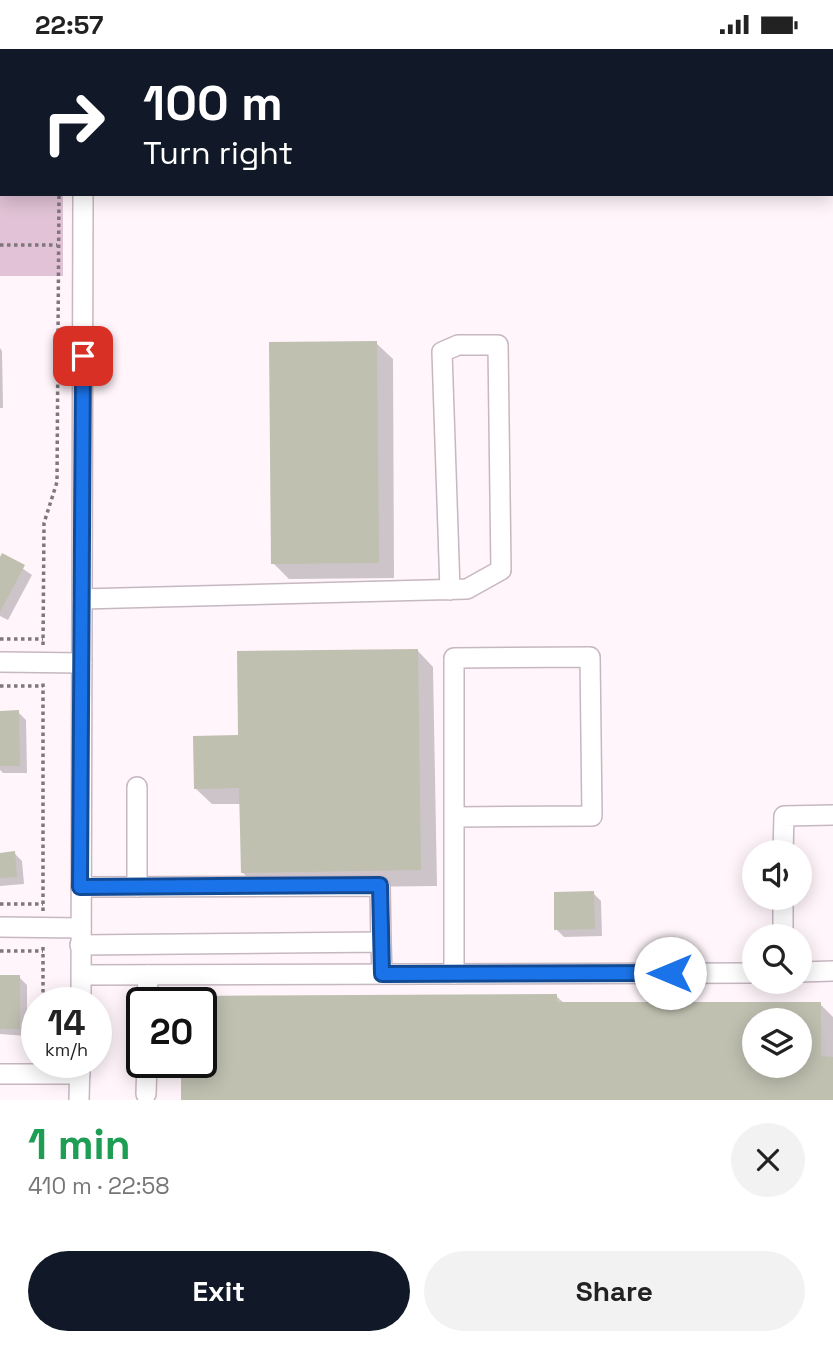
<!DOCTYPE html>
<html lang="en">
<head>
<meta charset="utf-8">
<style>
	body { margin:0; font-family:"Space Grotesk",sans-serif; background:#f2f2f2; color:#222; height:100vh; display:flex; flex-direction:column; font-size:26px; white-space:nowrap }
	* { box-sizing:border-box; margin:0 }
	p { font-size:23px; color:#767676 }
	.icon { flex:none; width:38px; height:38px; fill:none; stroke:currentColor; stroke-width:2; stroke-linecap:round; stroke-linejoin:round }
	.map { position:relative; height:1051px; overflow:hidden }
	.details { display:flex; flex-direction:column; background:#fff; flex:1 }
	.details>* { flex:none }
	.hud { position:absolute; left:0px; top:0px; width:833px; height:147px; box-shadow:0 4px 18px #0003; background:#111827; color:#fff; overflow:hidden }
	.tools { position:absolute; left:742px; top:791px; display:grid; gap:14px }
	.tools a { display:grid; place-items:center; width:70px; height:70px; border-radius:50%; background:#fff; box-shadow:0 4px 18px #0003; font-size:35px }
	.speed { position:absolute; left:21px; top:938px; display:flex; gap:14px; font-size:35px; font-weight:700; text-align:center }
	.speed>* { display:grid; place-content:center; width:91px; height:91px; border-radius:50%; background:#fff; box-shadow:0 4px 18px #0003; line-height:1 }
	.speed small { font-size:18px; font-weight:400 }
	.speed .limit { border:4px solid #111; border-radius:10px; background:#fff; color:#111 }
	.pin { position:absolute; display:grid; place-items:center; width:60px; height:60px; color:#fff; margin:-30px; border-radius:14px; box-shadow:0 4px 10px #0006 }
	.me { position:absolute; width:77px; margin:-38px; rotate:270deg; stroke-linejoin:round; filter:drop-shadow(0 0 5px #0008) }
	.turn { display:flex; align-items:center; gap:24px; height:147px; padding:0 28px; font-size:32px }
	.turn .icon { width:91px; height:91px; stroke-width:2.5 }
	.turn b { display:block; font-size:49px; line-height:60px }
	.round { display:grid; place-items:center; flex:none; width:74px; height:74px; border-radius:37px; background:#f2f2f2 }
	.summary { display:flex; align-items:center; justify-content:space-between; height:119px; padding:0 28px }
	h1 { font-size:42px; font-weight:600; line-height:52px; color:#1e9e55 }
	.cta { display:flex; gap:14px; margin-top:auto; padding:14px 28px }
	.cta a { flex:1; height:80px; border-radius:42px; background:#111827; color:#fff; font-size:28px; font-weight:600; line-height:80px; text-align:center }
	.cta a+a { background:#f2f2f2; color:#222 }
	.status { display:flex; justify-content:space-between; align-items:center; height:49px; padding:0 35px; background:#fff; direction:ltr }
	.status svg { height:19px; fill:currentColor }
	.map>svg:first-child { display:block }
</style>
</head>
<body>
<div class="status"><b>22:57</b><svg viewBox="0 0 49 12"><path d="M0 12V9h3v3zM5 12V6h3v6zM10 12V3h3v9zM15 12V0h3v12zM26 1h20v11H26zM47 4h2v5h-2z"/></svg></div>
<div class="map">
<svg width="833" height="1051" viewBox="0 0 833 1051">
	<rect width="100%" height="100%" fill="#fff5fb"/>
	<polygon fill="#e1c2d6" points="0,0 64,0 2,2 2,145 63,145 63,227 0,227"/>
	<g fill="#0003" fill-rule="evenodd">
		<polygon points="376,294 393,310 394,529 289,530 273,514"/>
		<polygon points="0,299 2,302 3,359 0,359"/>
		<polygon points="3,506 32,526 8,571 0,567 0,512"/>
		<polygon points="417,601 433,618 437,837 259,839 242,823 241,755 212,755 195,739"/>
		<polygon points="0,663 18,663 26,671 27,724 3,724 0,721"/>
		<polygon points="14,804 22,812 24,835 0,837 0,806"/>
		<polygon points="593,844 601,852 602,887 564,888 556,880"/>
		<polygon points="0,928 19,928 27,936 27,987 0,985"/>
		<path d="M556,947L565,955H820L833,968V1051H184L201,1013ZM754,971H800V1017H754Z"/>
	</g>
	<g fill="#bfc0b0" fill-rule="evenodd">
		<polygon points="377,292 379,514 271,515 269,293"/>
		<polygon points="2,504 25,516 0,563 0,508"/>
		<polygon points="418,600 421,821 241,824 239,739 194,740 193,687 238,686 237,602"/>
		<polygon points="19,661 20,717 0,717 0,662"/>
		<polygon points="15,802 17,828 0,829 0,804"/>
		<polygon points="594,842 595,880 554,881 554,843"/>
		<rect x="0" y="926" width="20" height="54"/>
		<path d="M557,945V953H821V1007L833,1008V1051H181V1013H201V954H181V947ZM754,971H800V1017H754Z"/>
	</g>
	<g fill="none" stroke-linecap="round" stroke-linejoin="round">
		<g stroke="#c7b7c1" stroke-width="22">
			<g id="minor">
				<polyline points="82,0 82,2"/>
				<polyline points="350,0 356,2"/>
				<polyline points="449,2 449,0"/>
				<polyline points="610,2 613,0"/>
				<polyline points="0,85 2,85"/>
				<polyline points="82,550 467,540 501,521 498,296 458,296 442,303 450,541"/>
				<polyline points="0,613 82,614"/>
				<polyline points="783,803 784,767 833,766"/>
				<polyline points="81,838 380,837 381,893"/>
				<polyline points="137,838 137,738"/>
				<polyline points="0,878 81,879"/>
				<polyline points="783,887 783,849"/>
				<polyline points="80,896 381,893 382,925"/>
				<polyline points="800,923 833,922"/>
				<polyline points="454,925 454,609 590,608 592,767 455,768"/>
				<polyline points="82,926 754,924"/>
				<polyline points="81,954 83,145"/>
				<polyline points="147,954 148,926"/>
				<polyline points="0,1025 80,1025"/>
				<polyline points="146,1045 147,1013"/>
				<polyline points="79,1051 80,1014"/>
			</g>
		</g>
		<g stroke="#7f777c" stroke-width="3.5" stroke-dasharray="3.5 3.5" stroke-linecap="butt">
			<polyline points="60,0 60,2"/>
			<polyline points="0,48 2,48"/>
			<polyline points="0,196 57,196"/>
			<polyline points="0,590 43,590"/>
			<polyline points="43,596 44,474 57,433 59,145"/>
			<polyline points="0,637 43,637"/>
			<polyline points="0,855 43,855"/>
			<polyline points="43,862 43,632"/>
			<polyline points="43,898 43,954"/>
			<polyline points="0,902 43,902"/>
		</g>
		<use href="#minor" stroke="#fff" stroke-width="19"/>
	</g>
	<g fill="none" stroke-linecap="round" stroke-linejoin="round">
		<g stroke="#114b97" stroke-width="18">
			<polyline id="route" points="83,307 80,838 380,836 382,925 670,924"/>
		</g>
		<use href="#route" stroke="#1a73e8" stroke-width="12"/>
	</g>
</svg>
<div class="tools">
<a><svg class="icon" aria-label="sound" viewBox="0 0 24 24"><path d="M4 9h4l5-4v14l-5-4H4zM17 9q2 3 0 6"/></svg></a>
<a><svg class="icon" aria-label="search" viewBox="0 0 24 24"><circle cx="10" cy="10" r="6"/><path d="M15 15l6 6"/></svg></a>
<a><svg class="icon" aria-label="layers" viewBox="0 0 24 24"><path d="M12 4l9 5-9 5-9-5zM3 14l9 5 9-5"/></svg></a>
</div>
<div class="speed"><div>14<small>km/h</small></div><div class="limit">20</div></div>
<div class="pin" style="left:83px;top:307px;background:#d93025"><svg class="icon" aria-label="arrive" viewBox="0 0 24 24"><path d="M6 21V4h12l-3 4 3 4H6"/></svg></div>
<svg class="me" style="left:670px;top:924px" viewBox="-20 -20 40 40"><circle r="19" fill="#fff"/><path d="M0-13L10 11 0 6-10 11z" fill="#1a73e8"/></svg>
<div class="hud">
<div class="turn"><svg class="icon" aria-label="right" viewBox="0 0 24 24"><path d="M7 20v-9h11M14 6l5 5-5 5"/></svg><div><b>100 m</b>Turn right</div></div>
</div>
</div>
<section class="details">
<div class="summary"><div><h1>1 min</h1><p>410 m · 22:58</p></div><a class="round"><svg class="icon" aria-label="close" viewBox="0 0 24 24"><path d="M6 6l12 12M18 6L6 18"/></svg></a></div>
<div class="cta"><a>Exit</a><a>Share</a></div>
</section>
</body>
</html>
